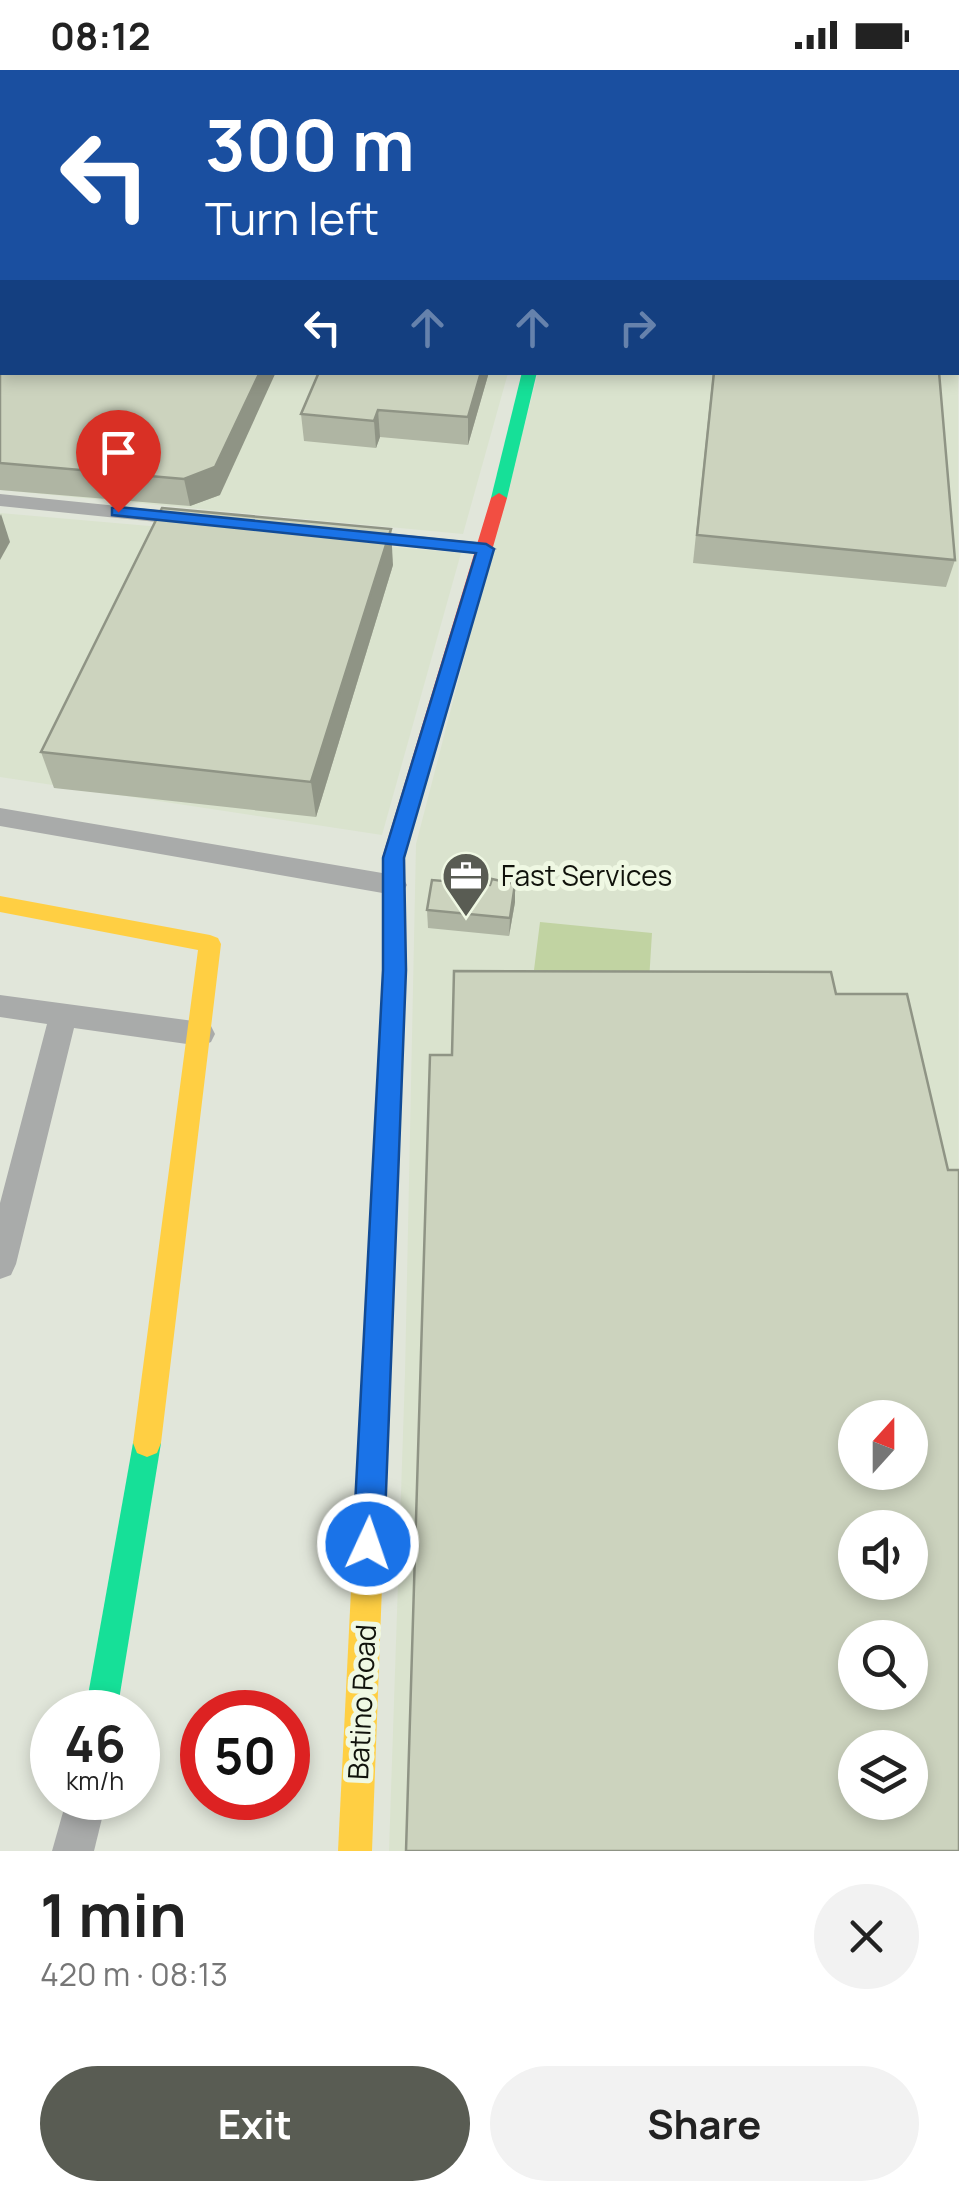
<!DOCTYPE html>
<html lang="en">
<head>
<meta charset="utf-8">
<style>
	body { margin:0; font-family:Manrope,sans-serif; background:#f2f2f2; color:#222; height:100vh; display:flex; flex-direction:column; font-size:38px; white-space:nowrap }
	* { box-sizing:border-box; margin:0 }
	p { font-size:32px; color:#767676 }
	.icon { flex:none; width:55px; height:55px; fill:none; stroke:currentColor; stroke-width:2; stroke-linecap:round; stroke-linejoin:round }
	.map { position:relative; height:1781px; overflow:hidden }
	.side { display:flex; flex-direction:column; background:#fff; flex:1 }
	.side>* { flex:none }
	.guide { position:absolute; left:0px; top:0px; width:960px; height:305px; box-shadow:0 5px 15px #0003; background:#1a4fa0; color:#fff; overflow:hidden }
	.needle { width:65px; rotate:21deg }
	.controls { position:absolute; left:838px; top:1330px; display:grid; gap:20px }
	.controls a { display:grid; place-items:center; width:90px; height:90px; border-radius:50%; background:#fff; box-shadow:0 5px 15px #0003; font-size:50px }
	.speed { position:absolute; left:30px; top:1620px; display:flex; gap:20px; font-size:50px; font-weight:700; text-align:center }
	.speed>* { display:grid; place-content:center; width:130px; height:130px; border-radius:50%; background:#fff; box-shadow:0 5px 15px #0003; line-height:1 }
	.speed small { font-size:25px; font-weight:400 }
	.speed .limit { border:15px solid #d22; background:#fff; color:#111 }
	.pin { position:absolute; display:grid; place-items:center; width:85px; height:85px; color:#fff; margin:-102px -42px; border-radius:50% 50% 50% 0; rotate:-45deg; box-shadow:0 0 10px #0007 }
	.pin .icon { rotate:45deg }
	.me { position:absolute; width:110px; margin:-55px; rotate:3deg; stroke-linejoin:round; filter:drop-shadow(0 0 8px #0008) }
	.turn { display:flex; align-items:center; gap:35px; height:210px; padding:0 40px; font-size:45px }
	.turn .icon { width:130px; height:130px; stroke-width:2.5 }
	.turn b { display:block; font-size:70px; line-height:85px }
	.lanes { display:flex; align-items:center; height:95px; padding:0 40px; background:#0003; justify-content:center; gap:50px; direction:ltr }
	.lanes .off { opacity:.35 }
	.round { display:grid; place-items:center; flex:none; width:105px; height:105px; border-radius:52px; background:#f2f2f2 }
	.head { display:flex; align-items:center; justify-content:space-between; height:170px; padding:0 40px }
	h1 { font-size:60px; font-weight:700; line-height:75px }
	.action { display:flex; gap:20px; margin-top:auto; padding:20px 40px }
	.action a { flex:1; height:115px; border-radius:60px; background:#595c53; color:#fff; font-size:40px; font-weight:700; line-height:115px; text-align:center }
	.action a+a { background:#f2f2f2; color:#222 }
	.status { display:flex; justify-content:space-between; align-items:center; height:70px; padding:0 50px; background:#fff; direction:ltr }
	.status svg { height:28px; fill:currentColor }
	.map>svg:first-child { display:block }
</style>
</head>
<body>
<div class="status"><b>08:12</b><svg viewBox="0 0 49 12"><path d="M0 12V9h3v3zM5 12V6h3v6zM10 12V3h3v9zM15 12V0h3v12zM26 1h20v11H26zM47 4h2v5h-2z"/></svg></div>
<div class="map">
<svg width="959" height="1781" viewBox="0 0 959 1781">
	<rect width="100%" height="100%" fill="#e1e6da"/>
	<g fill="#dae3ce" fill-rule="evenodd">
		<path d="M958,195L959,1781H389L405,1304L416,774L538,303L958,302ZM855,1348H910V1402H855ZM855,1458H910V1512H855ZM855,1568H910V1622H855ZM855,1678H910V1732H855Z"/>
		<polygon points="0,251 2,302 508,303 463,464 0,420"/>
		<polygon points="0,443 461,483 382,765 0,707"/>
	</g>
	<polygon fill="#c1d3a2" points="540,852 652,863 649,911 534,900"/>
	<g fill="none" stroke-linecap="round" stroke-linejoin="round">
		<g fill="#87b1d8" fill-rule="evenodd">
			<rect x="958" y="16" width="1" height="16"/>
			<polygon points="0,232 2,233 2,252 0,252"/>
		</g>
		<g fill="#a9abaa" fill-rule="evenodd">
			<rect x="212" y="0" width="14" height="2"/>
			<rect x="356" y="0" width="14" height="2"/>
			<rect x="609" y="0" width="14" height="2"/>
			<rect x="719" y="0" width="14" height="2"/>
			<polygon points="778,0 792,0 794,2 780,2"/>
			<polygon points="2,104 2,120 0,121 0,105"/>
			<polygon points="0,424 196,444 206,450 196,456 0,436"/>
			<polygon points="358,460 486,473 497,479 486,485 351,470 348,466 351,462"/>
			<polygon points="0,738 394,805 403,808 407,815 403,822 394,825 0,756"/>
			<polygon points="0,925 201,952 211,956 215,964 211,972 201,976 74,958 16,1194 11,1205 0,1209 0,1133 47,954 0,947"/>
			<polygon points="67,1728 107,1728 94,1781 52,1781"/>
		</g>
		<g fill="#16e098" fill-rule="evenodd">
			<rect x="958" y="139" width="1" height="10"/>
			<polygon points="522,302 537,302 507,428 499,433 491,428"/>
			<polygon points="147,1359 157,1363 161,1373 117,1642 85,1642 133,1373 137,1363"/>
		</g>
		<g fill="#ffcf43" fill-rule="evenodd">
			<polygon points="829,0 841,0 843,2 831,2"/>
			<polygon points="0,826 210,865 218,868 221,874 161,1373 157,1383 147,1387 137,1383 133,1373 198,880 0,842"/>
			<polygon points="384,1108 393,1111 397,1119 372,1781 338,1781 371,1119 375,1111"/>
		</g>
		<g fill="#f24e42" fill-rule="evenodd">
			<polygon points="527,0 539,0 539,2 528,2"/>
			<polygon points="880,0 892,0 894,2 882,2"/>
			<polygon points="958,78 959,79 959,88 958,87"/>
			<polygon points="499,423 507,428 404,788 405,900 397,1119 393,1127 384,1130 375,1127 371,1119 383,900 382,788 491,428"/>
		</g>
	</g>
	<g fill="#afb5a3">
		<polygon points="0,249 220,425 190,436 0,420"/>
		<polygon points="489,302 468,375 380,367 376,378 304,371 301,344"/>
		<polygon points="713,302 939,302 955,490 946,517 693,493"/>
		<polygon points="393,495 316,747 54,718 41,682"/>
		<polygon points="515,814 515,832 509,866 428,858 427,840 490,815"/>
	</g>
	<g fill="#8f9485">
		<polygon points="260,302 276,302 220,425 190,436 184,409"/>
		<polygon points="481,302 489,302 468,375 468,347"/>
		<polygon points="378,340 380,367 376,378 374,351"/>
		<polygon points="1,444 10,472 0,490 0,446"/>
		<polygon points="391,459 393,495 316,747 311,712"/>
		<polygon points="515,814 515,832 509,866 510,848"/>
	</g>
	<g fill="#ccd3be" stroke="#8f9485" stroke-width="2.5" fill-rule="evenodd">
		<polygon points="547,0 578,0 578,2 546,2"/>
		<polygon points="2,246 2,302 260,302 215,397 184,409 0,393 0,249"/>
		<polygon points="319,302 481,302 468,347 378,340 374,351 301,344"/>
		<polygon points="714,302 939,302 955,490 697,465"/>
		<polygon points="162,438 391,459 311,712 41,682"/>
		<polygon points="492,809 515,814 510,848 427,840 432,810 490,815"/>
		<path d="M454,901L831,902L836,924H907L948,1100H959V1781H406L430,985H452ZM855,1348H910V1402H855ZM855,1458H910V1512H855ZM855,1568H910V1622H855ZM855,1678H910V1732H855Z"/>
	</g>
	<polygon fill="#1a73e8" stroke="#114b97" stroke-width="2.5" points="118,437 486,474 494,479 404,788 406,900 384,1474 379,1485 368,1490 358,1485 353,1474 383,900 383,788 476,483 112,445 112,438"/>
	<defs>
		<g id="office-pin" transform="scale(2.5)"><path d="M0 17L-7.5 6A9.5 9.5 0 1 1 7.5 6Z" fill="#595c53" stroke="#eff8e3"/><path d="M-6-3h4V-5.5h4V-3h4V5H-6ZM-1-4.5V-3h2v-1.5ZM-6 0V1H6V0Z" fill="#fff"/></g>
	</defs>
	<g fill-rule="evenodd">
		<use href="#office-pin" x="466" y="806"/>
	</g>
	<g text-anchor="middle" stroke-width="10" stroke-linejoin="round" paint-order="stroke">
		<g font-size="28" fill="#10120b" stroke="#eff8e3" text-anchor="start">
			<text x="501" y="816">Fast Services</text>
		</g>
		<g font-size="28" fill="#10120b" stroke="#eff8e3">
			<text transform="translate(362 1632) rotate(-87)" y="10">Batino Road</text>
		</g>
	</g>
</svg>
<div class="controls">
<a><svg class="needle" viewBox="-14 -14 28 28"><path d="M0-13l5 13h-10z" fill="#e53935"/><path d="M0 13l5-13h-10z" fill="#767676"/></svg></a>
<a><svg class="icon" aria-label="sound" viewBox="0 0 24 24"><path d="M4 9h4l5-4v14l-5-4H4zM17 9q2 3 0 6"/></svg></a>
<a><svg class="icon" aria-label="search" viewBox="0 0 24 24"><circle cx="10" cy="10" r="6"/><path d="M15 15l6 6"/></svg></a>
<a><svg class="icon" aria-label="layers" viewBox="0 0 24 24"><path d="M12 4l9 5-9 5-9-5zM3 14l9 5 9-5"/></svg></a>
</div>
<div class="speed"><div>46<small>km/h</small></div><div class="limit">50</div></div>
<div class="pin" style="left:118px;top:442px;background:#d93025"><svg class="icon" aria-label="arrive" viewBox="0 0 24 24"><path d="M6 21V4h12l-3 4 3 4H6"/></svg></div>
<svg class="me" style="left:368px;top:1474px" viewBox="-20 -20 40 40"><circle r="17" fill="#1a73e8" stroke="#fff" stroke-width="3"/><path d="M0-11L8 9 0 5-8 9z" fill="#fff"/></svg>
<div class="guide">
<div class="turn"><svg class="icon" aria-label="left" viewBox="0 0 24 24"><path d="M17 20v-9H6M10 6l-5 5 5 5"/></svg><div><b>300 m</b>Turn left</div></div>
<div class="lanes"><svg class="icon" aria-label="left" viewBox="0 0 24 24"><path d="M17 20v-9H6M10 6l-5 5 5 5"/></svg><svg class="icon off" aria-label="ahead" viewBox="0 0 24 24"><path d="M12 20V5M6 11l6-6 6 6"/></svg><svg class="icon off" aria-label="ahead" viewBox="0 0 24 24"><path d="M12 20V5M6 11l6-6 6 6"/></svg><svg class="icon off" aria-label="right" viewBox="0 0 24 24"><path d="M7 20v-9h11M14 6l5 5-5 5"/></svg></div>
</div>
</div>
<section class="side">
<div class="head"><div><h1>1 min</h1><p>420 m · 08:13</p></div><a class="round"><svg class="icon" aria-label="close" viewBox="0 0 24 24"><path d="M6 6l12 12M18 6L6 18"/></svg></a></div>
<div class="action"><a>Exit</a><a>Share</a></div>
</section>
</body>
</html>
